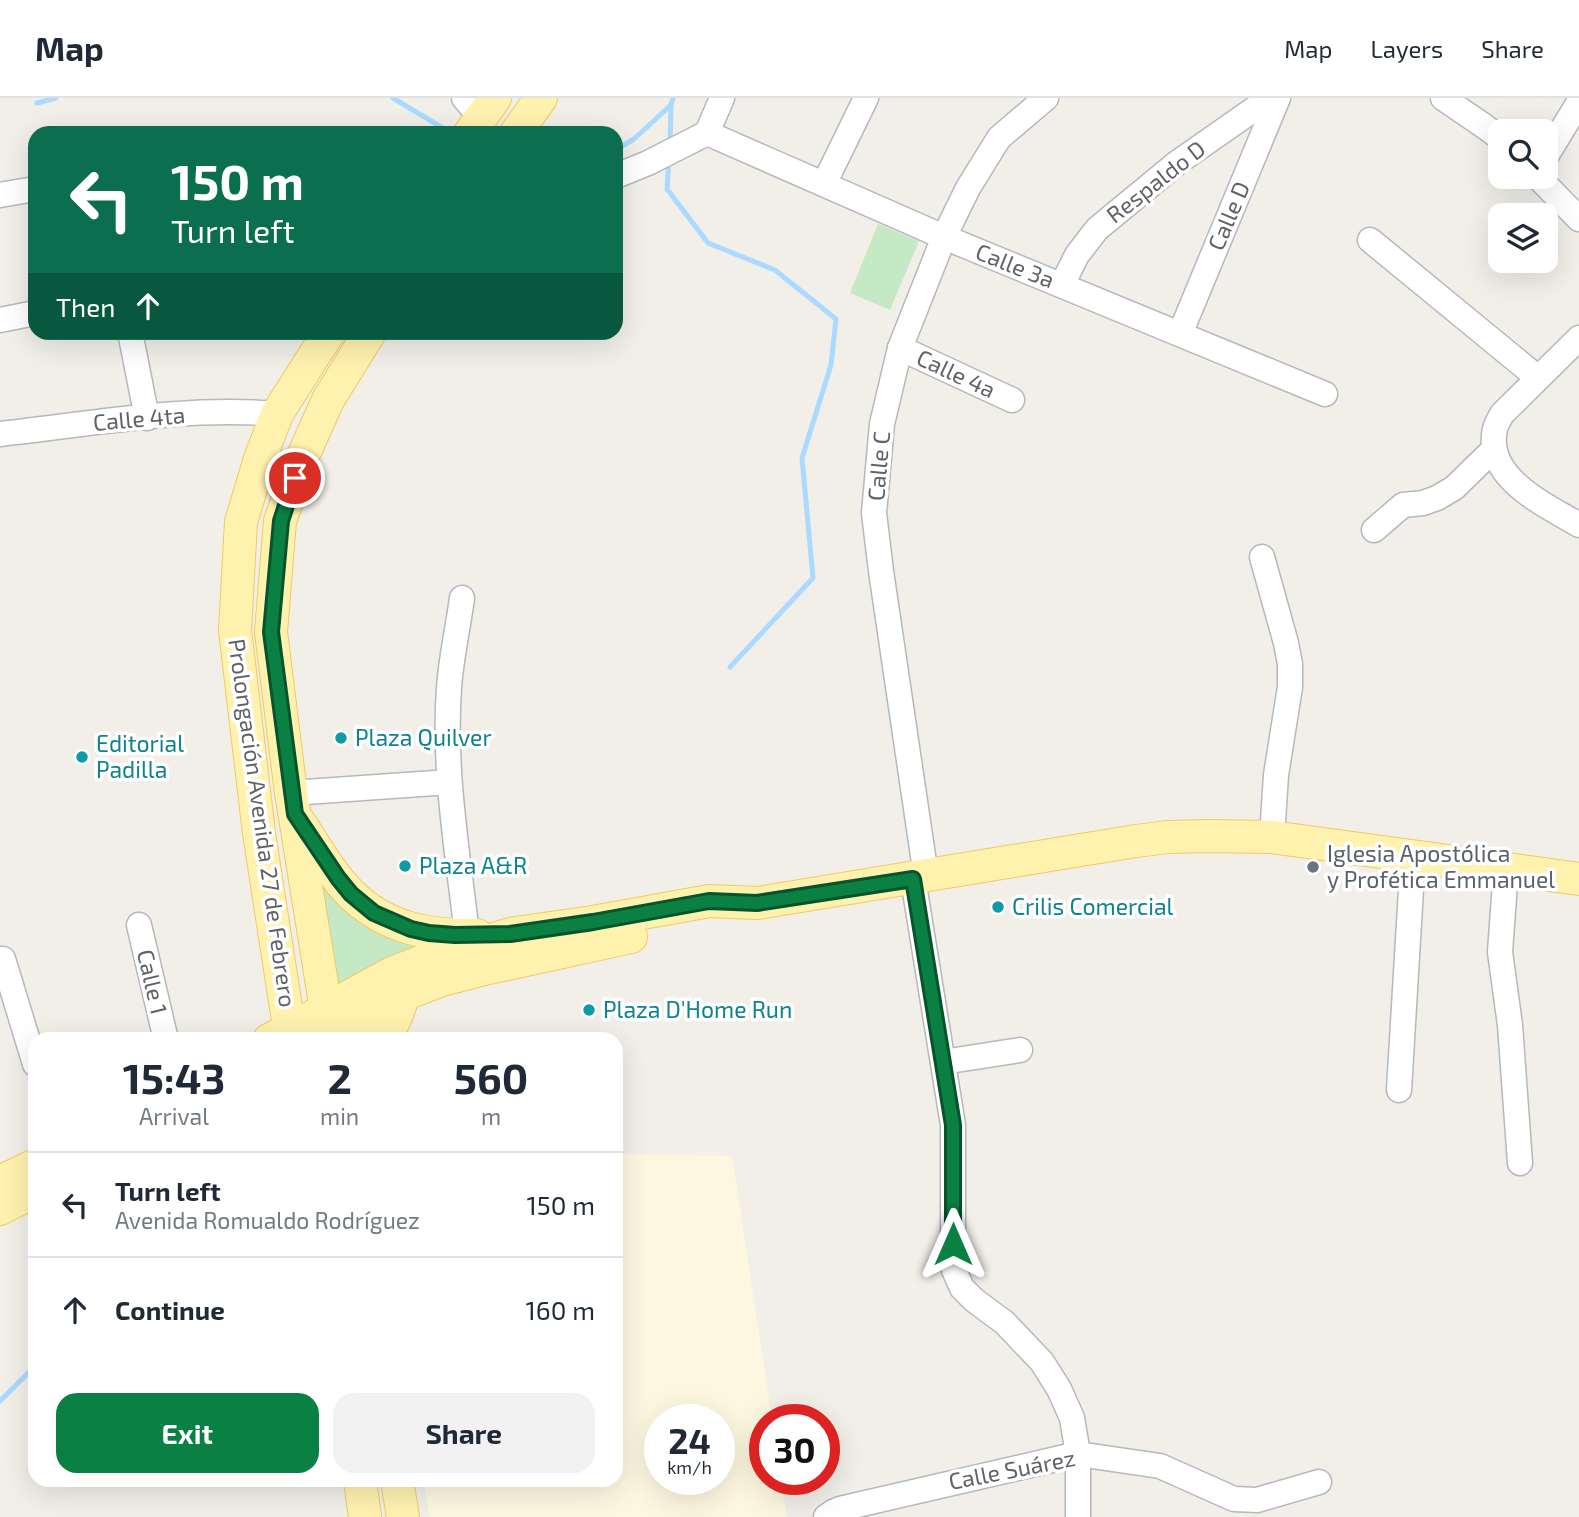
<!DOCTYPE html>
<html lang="en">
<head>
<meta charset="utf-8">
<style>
	body { margin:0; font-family:"Exo 2",sans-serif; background:#f2f2f3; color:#1f2937; height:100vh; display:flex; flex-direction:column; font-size:26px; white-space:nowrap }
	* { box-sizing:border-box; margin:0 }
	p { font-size:23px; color:#747a83 }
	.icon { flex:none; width:38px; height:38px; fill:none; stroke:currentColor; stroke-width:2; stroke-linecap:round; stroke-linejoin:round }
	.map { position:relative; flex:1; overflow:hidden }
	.details { position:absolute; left:28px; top:934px; width:595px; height:455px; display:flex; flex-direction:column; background:#fff; border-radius:21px; box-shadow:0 7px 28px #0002 }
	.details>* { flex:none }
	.top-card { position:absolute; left:28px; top:28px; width:595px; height:214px; border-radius:21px; box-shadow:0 7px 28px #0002; background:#0b6e4f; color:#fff; overflow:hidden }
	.fabs { position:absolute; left:1488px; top:21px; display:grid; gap:14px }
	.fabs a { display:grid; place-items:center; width:70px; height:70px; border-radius:14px; background:#fff; box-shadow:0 7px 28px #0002; font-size:35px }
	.speed { position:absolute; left:644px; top:1306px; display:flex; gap:14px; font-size:35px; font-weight:700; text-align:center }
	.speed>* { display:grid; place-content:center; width:91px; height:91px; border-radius:50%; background:#fff; box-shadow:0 7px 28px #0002; line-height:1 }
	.speed small { font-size:18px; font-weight:400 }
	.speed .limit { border:10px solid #d22; background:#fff; color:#111 }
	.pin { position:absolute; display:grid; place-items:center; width:60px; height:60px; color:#fff; margin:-30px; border:4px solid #fff; border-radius:50%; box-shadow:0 2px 7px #0007 }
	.me { position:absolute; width:77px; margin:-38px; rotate:0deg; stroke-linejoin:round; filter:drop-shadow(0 0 5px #0008) }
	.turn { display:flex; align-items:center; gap:24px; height:147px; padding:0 28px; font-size:32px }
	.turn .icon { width:91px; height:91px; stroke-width:2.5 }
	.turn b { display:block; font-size:49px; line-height:60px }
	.then { display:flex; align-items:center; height:66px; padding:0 28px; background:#0003; gap:14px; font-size:26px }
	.eta { display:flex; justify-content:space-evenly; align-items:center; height:119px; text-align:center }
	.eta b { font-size:42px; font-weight:700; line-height:49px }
	.button { display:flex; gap:14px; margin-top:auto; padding:14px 28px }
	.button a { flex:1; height:80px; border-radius:21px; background:#0b8043; color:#fff; font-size:28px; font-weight:700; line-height:80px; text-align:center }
	.button a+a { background:#f2f2f3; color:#1f2937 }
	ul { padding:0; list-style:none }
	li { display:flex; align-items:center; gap:21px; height:105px; padding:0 28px; border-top:2px solid #e0e1e3 }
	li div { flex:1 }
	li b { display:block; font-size:26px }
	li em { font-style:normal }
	header { display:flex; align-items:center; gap:42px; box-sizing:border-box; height:98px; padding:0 35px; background:#fff; border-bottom:2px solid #e0e1e3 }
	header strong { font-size:33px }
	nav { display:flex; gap:38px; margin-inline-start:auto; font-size:24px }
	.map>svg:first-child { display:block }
</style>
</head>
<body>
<header>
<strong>Map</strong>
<nav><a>Map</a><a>Layers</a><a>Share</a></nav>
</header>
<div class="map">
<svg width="1579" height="1419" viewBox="0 0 1579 1419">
	<rect width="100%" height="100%" fill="#f1efe8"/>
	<path fill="#fef7e0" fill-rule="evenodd" d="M616,1056L732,1058L772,1321H765V1381H781L787,1419H430L423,1383L616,1382ZM660,1321H719V1381H660Z"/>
	<g fill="#c5e8c5">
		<polygon points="878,126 919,143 890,212 850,195"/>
		<polygon points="310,750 327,775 443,843 334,893"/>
	</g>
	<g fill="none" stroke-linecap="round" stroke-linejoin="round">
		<g stroke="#aadaff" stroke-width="5">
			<polyline points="393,0 451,35"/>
			<polyline points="37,5 56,0"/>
			<polyline points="670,45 671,7 673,0"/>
			<polyline points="616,52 634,41 671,7"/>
			<polyline points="669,62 667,91 708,145 775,172 836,221 831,267 802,360 813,480 730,569"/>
			<polyline points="0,1303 35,1268"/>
		</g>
		<g stroke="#b5b8bc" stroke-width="27">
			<g id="minor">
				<polyline points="464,0 481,20"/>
				<polyline points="1443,0 1484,28 1500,40"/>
				<polyline points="707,35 944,139 1325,296"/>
				<polyline points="707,35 722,0"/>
				<polyline points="1545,60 1579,4"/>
				<polyline points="616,78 648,65 707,35"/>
				<polyline points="1538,79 1579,121"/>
				<polyline points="824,86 866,0"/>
				<polyline points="0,97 35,91"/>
				<polyline points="1370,142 1538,280"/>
				<polyline points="1062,187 1077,157 1097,131 1177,65 1270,0"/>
				<polyline points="0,222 35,215"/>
				<polyline points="130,234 147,320"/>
				<polyline points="1180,236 1278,0"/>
				<path d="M1579,240L1502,316C1500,320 1496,326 1495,331C1484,380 1546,407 1579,427"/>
				<polyline points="900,250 1012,302"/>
				<path d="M0,336C90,326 188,308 277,316"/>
				<polyline points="1374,432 1403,407 1423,405 1437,400 1454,390 1494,351"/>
				<polyline points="1262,459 1286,545 1290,566 1290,589 1276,677 1272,739"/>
				<path d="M462,500C458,530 451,560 449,590C443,673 458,756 467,837"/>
				<polyline points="291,695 449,684"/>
				<polyline points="1506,771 1500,854 1510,927 1520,1065"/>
				<polyline points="926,778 881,473 874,415 882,326 900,250 944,139 968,90 999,40 1046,0"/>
				<polyline points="913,781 953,1027 953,1146 954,1172 962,1190 974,1202 1005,1225 1042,1264 1059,1291 1072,1320 1078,1356 1078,1419"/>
				<polyline points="139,827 166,942"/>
				<polyline points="0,861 3,861 35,966"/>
				<polyline points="943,964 1020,952"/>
				<polyline points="1399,992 1413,758"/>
				<polyline points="826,1419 833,1414 840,1411 1078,1356 1160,1368 1234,1401 1257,1402 1319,1384"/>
			</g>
		</g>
		<g stroke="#f2c960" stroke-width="34">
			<g id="major">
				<polyline points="470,35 495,0"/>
				<polyline points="516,35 541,0"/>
				<path d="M300,725C316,749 331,776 351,796C387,831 429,838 477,837"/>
				<polyline points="269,942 392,875 431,860 510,836 593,824 709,803 757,805 1136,743 1168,739 1206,738 1272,739 1579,781"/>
				<polyline points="291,942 259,735 235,532 241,424 260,361 277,316 329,234"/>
				<polyline points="324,942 410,894 442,882 484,871 631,839"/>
				<polyline points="331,942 291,695 271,534 280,423 303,358 328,302 370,234"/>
				<path d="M384,942C393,927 399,914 403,898"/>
				<polyline points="0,1084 35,1067"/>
				<polyline points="0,1111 35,1093"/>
				<polyline points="360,1382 365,1419"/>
				<polyline points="397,1382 403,1419"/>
			</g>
		</g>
		<use href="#minor" stroke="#fff" stroke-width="24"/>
		<use href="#major" stroke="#fff2af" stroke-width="32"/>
	</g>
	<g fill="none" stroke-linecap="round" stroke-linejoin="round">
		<g stroke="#07532c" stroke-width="18">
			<polyline id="route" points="295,380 281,423 271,534 295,716 338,780 351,796 374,815 411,831 429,835 455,837 510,836 593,824 709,803 757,805 913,781 953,1027 953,1146"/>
		</g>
		<use href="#route" stroke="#0b8043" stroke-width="12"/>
	</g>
	<g fill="#0f9aa8" stroke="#fff" stroke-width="2.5">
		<circle cx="341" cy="640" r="7"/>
		<circle cx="82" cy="659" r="7"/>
		<circle cx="405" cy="768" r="7"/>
		<circle cx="998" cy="809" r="7"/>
		<circle cx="589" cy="912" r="7"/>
	</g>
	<circle fill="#6b7280" stroke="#fff" stroke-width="2.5" cx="1313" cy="769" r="7"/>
	<g text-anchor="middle" stroke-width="7" stroke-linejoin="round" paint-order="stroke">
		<g font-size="23" fill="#5f6368" stroke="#fff">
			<text transform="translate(1156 84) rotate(-38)" y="8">Respaldo D</text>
			<text transform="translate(1229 118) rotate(-67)" y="8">Calle D</text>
			<text transform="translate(1015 168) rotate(22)" y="8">Calle 3a</text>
			<text transform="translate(956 276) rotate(25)" y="8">Calle 4a</text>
			<text transform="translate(139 321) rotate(-5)" y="8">Calle 4ta</text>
			<text transform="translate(879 368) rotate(-85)" y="8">Calle C</text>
			<text transform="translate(262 725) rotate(82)" y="8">Prolongación Avenida 27 de Febrero</text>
			<text transform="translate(152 884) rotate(77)" y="8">Calle 1</text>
			<text transform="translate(1012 1372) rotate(-11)" y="8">Calle Suárez</text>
		</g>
		<g font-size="23" fill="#0d838f" stroke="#fff" text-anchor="start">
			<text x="355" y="648">Plaza Quilver</text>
			<text x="96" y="654">Editorial<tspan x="96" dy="26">Padilla</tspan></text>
			<text x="419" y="776">Plaza A&amp;R</text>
			<text x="1012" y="817">Crilis Comercial</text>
			<text x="603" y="920">Plaza D'Home Run</text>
		</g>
		<g font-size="23" fill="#5b616d" stroke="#fff" text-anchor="start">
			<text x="1327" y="764">Iglesia Apostólica<tspan x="1327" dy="26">y Profética Emmanuel</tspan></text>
		</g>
	</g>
</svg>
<div class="fabs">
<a><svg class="icon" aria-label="search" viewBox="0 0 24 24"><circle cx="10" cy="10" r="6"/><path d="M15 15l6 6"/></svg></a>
<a><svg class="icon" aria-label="layers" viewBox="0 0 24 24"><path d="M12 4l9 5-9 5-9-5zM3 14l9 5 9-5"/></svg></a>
</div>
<div class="speed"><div>24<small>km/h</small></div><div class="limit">30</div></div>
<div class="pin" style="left:295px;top:380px;background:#d93025"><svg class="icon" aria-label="arrive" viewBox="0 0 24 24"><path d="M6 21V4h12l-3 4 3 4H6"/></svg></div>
<svg class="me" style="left:953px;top:1146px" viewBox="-20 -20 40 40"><path d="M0-17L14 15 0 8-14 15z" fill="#0b8043" stroke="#fff" stroke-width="4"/></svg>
<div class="top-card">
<div class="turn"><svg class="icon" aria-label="left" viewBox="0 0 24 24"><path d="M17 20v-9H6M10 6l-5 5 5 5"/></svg><div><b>150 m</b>Turn left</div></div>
<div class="then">Then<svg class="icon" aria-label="ahead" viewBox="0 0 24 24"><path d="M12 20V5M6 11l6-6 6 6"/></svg></div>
</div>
<section class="details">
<div class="eta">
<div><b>15:43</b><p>Arrival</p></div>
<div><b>2</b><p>min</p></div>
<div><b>560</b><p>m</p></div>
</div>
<ul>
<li><svg class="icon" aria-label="left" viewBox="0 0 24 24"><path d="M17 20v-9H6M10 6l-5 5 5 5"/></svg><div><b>Turn left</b><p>Avenida Romualdo Rodríguez</p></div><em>150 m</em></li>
<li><svg class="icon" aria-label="ahead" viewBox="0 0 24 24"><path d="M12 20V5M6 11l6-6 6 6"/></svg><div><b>Continue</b></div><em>160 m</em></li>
</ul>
<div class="button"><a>Exit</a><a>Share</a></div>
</section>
</div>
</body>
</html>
